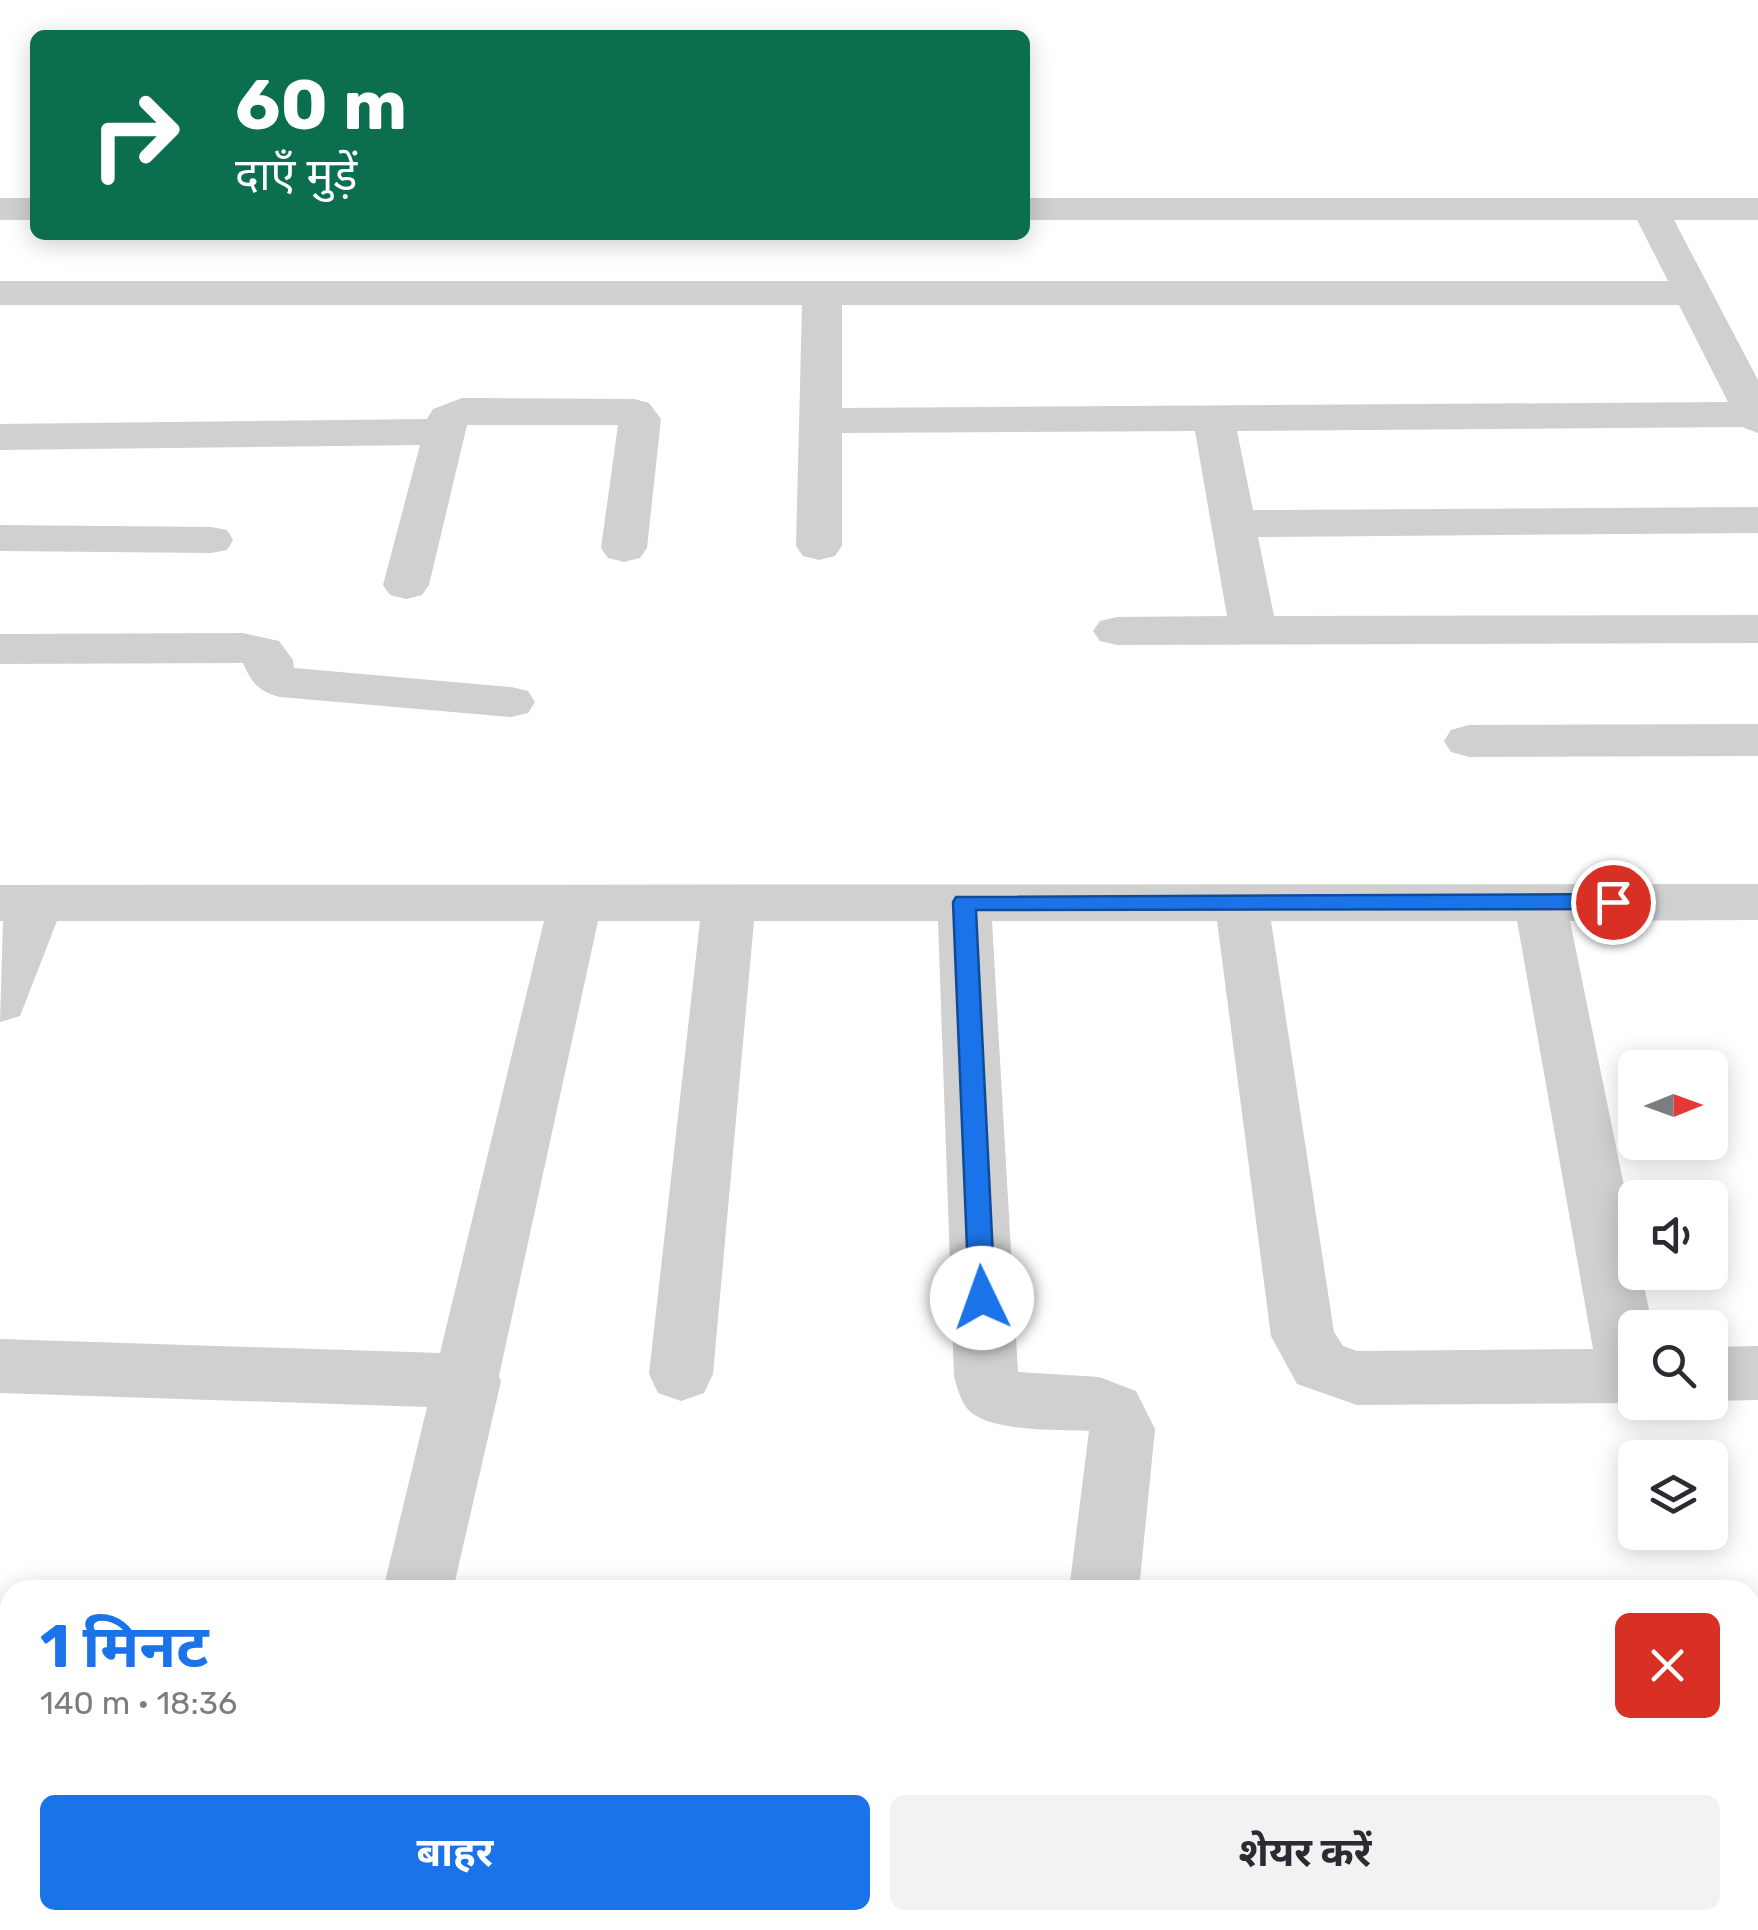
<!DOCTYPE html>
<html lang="hi">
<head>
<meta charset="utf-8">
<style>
	body { margin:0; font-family:Rubik,"Noto Sans Devanagari",sans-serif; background:#f2f2f3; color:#2b2b33; height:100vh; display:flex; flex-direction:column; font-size:38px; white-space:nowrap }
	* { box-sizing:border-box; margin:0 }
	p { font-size:32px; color:#7c7c81 }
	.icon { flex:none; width:55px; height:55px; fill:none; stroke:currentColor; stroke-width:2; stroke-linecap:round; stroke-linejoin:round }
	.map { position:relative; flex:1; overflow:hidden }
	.side { position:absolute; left:0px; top:1580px; width:1760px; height:350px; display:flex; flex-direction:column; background:#fff; border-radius:30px 30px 0 0; box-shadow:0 5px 25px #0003 }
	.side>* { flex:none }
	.hud { position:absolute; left:30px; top:30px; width:1000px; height:210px; border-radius:15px; box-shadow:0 5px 25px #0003; background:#0b6e4f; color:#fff; overflow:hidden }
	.needle { width:65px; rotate:89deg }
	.buttons { position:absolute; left:1618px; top:1050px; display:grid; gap:20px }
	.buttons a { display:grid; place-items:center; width:110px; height:110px; border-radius:15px; background:#fff; box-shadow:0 5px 25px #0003; font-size:50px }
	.pin { position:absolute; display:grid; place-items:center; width:85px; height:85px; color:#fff; margin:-42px; border:5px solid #fff; border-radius:50%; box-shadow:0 2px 10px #0007 }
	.me { position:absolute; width:110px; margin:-55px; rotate:357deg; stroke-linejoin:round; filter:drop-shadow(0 0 8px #0008) }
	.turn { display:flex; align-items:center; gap:35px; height:210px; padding:0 40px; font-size:45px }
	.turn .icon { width:130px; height:130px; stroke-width:2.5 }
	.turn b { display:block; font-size:70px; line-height:85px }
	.round { display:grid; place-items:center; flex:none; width:105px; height:105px; border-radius:15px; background:#f2f2f3 }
	.headline { display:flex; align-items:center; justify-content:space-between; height:170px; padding:0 40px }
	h1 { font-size:60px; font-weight:700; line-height:75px; color:#1a73e8 }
	.action { display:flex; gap:20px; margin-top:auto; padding:20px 40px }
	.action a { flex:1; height:115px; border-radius:15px; background:#1a73e8; color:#fff; font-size:40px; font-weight:700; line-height:115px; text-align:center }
	.action a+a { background:#f2f2f3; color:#2b2b33 }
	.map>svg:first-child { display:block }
</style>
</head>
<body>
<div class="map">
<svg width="1758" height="1930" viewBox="0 0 1758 1930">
	<rect width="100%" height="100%" fill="#fff"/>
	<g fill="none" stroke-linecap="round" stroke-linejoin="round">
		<g fill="#d0d0d0" fill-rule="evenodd">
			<rect x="0" y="198" width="35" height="22"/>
			<path d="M1025,198H1758V220H1674L1758,380V433L1742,427L1237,431L1253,510L1758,507V533L1258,537L1274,616L1758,615V643L1117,645L1100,641L1093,631L1100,621L1117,617L1227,616L1195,431L842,433V546L835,556L819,560L803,556L796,546L802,305H0V281H1668L1637,220H1025ZM842,305H1679L1728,402L842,408Z"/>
			<polygon points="462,398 634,399 649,403 661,419 647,548 640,558 624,562 608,558 601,548 618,425 467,425 429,585 422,595 406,599 390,595 383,585 420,445 0,450 0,424 427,419 433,409"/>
			<polygon points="0,525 211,527 227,530 233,540 227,550 211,553 0,551"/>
			<path d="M243,633L279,641L293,660L294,668L511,687L528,691L535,702L528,713L511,717L280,697C257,691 251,681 243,663L0,664V634Z"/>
			<polygon points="1758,724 1758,756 1469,757 1451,752 1444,741 1451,730 1469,725"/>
			<path d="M1758,884V920L1570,921L1635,1240V1272H1641L1653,1328H1635V1403L1357,1405L1297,1384L1271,1336L1217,921H992L1018,1372L1099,1377L1136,1391L1155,1429L1139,1590H1069L1089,1431C1058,1429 985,1433 966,1407C960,1398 957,1387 954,1377L938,921H754L713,1374L704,1393L681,1401L658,1393L649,1374L700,921H598L499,1376L501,1381L453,1590H383L427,1407L0,1393V1339L440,1353L544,921H57L20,1016L0,1022L3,921H0V885ZM1271,921H1517L1593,1349L1357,1351L1343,1346L1334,1332Z"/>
			<polygon points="1758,1346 1758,1400 1710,1401 1710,1347"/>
			<polygon points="238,1920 318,1920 314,1930 234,1930"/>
			<polygon points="750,1920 828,1920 825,1930 747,1930"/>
			<polygon points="1378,1920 1456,1920 1457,1930 1379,1930"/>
		</g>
	</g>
	<polygon fill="#1a73e8" stroke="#114b97" stroke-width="2.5" points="1613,894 1624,902 1613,909 976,910 995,1298 991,1306 982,1309 973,1306 969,1298 953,902 956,897"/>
</svg>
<div class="buttons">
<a><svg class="needle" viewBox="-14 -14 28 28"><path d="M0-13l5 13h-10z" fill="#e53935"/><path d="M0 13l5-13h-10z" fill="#7c7c81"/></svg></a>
<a><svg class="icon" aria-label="sound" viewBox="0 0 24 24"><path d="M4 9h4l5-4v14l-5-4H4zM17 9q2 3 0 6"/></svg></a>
<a><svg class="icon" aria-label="search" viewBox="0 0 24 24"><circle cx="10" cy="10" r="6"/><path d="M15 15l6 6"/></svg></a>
<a><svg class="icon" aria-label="layers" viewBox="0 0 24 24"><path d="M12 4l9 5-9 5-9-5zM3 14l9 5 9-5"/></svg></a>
</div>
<div class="pin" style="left:1613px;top:902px;background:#d93025"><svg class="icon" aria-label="arrive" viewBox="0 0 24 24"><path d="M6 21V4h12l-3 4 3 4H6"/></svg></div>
<svg class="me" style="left:982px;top:1298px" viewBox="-20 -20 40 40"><circle r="19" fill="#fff"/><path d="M0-13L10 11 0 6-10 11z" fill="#1a73e8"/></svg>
<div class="hud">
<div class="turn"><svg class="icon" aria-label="right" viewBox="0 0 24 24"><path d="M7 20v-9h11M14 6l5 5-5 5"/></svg><div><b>60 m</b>दाएँ मुड़ें</div></div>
</div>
<section class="side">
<div class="headline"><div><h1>1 मिनट</h1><p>140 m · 18:36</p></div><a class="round" style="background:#d93025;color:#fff"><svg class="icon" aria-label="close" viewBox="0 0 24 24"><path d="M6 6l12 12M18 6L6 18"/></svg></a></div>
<div class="action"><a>बाहर</a><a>शेयर करें</a></div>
</section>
</div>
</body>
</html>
